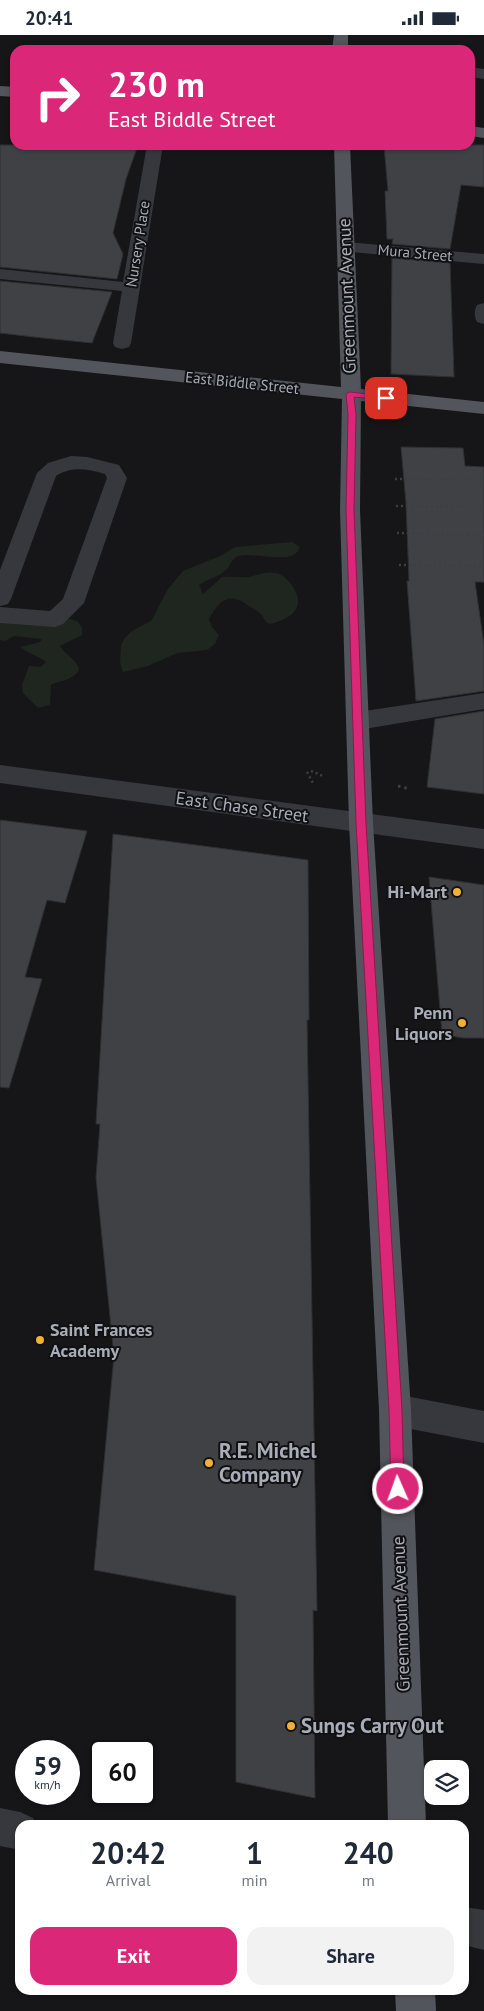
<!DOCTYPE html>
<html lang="en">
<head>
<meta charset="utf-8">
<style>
	body { margin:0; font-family:"PT Sans",sans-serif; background:#f2f2f3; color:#1f2937; height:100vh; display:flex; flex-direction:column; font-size:19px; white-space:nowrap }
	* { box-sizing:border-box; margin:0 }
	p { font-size:16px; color:#747a83 }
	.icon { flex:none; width:28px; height:28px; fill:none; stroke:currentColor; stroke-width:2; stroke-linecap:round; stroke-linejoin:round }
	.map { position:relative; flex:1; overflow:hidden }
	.panel { position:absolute; left:15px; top:1785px; width:454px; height:175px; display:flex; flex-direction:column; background:#fff; border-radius:15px; box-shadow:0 1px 4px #0004 }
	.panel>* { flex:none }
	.hud { position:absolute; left:10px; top:10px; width:465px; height:105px; border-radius:15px; box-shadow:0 1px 4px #0004; background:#db2777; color:#fff; overflow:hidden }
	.controls { position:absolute; left:424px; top:1725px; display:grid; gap:10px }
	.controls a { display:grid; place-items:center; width:45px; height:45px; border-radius:10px; background:#fff; box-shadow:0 1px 4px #0004; font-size:25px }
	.speed { position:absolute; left:15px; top:1705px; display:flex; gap:10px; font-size:25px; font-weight:700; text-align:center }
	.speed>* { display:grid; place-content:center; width:65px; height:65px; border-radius:50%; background:#fff; box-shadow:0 1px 4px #0004; line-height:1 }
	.speed small { font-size:12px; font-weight:400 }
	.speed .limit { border:2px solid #111; border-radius:8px; background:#fff; color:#111 }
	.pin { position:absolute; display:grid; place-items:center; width:42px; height:42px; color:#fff; margin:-21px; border-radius:10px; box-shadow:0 2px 8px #0006 }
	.me { position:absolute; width:55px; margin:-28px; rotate:358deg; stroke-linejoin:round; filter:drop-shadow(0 0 4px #0008) }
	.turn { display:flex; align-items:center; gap:18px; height:105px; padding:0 15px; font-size:22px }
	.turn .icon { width:65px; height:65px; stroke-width:2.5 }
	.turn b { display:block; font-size:35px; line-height:42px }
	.eta { display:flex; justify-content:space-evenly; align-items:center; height:85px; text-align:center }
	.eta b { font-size:30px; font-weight:800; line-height:35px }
	.action { display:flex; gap:10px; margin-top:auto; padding:10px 15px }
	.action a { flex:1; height:58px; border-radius:15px; background:#db2777; color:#fff; font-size:20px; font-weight:800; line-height:58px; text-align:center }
	.action a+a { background:#f2f2f3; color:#1f2937 }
	.status { display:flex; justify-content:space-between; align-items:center; height:35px; padding:0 25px; background:#fff; direction:ltr }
	.status svg { height:14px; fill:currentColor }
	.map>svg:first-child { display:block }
</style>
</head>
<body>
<div class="status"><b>20:41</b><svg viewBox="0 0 49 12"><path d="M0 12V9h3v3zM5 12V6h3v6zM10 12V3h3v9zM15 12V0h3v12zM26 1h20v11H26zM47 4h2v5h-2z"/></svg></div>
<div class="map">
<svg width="484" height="1976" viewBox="0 0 484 1976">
	<rect width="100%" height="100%" fill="#161618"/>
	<g fill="#1e261f">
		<path d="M292,507L300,512C294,532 255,516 239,521C231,523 231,531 226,535C219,542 207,544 199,550L203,559L222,542C231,541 240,543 249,542C257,540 267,536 276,538C282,539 288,545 291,549C308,572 292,584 269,589C265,586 264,584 262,580C258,576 253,573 249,571C230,556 219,565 209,584L212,592L219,600L215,609L207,615L177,618L148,631L123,637L120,628L121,610L125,603L132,596L151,586L168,554L183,536L220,521L235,512Z"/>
		<path d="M62,582L77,586L82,593V600L60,611C66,621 75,623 79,634C75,645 61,645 51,650L50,670L38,673L23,658L22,650L29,631L41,632L46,627C38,620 29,620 21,612L40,607L42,604L14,601L5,606L0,605V586Z"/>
	</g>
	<g fill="#404145" stroke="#303034">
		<polygon points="0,110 138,110 126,144 113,198 123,219 117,244 0,232"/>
		<polygon points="384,110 484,110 484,152 461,150 450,214 392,209 393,204 387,204 385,156 388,156"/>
		<polygon points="392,223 450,228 454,342 391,339"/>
		<polygon points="0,246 112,257 92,308 34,302 0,298"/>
		<polygon points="401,412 463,413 465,431 484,432 484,547 475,547 484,610 484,656 416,666 407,546 409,546 406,468"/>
		<polygon points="484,676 484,759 427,752 435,684"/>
		<polygon points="0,785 87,796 65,868 47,865 25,942 42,944 9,1053 0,1052"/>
		<polygon points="113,799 308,825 309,985 307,985 317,1576 313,1575 315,1763 236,1747 236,1561 94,1535 114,1321 96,1143 100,1089 96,1089"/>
		<polygon points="429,842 484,850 484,1003 463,1003 442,999"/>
	</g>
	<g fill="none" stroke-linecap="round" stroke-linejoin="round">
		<g stroke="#3d3f44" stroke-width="2.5" stroke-dasharray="2 3" stroke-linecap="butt">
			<polyline points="395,444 484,445"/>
			<polyline points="396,471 484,472"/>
			<polyline points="397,498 484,500"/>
			<polyline points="399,530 484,531"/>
			<polyline points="311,736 323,741"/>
			<polyline points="307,737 313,748"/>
		</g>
		<polyline stroke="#3d3f44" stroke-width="3" stroke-dasharray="2.5 4" stroke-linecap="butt" points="398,751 410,754"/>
		<g fill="#37383d" fill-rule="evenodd">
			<polygon points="470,32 484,34 484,44 470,42"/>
			<polygon points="147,110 163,110 131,308 129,312 122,314 115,312 113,308 122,256 0,244 0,234 123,247"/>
			<polygon points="346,207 484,219 484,229 340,216 337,212 340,208"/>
			<path d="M484,268V289L477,287C474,281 474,276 477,270Z"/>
			<path d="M71,421L87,422L119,430L127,443L84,568L63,589L55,592L0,588V572L50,576L63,564L107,443L105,439C87,434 72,431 56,441L11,564L8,569L0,571V535L37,438L48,428Z"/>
			<polygon points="484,658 484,674 358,695 350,692 346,686 350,680 358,677"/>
			<polygon points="0,730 484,794 484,814 0,748"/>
			<polygon points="395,1359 484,1376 484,1408 395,1391 384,1386 379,1375 384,1364"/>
			<polygon points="0,1773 20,1777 33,1783 36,1790 20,1790 20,1815 0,1811"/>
			<polygon points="464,1872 484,1875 484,1915 464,1910"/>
		</g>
		<g fill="#53555c" fill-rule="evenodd">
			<polygon points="334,0 348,0 348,15 332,15"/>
			<polygon points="0,51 15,52 15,62 0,61"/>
			<polygon points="470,91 484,93 484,103 470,101"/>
			<polygon points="334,110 350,110 361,354 484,367 484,379 361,366 360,475 373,788 411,1375 426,1790 388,1790 379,1375 349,788 340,475 342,364 0,328 0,316 341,352"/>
			<polygon points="395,1955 435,1955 436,1976 396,1976"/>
		</g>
	</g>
	<polygon fill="#db2777" stroke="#8e194d" points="350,357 386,361 390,363 386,365 354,362 356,380 354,475 366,788 402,1375 404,1454 402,1459 398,1461 393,1459 391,1454 389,1375 356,788 346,475 348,380 346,359"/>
	<g fill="#f2b134" stroke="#111113" stroke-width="2">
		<circle cx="457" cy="857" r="5"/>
		<circle cx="462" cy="988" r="5"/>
		<circle cx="40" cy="1305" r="5"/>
		<circle cx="209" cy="1428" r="5"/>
		<circle cx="291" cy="1691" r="5"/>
	</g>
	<g text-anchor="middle" stroke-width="4" stroke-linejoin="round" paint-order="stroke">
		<g font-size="15" fill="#a8adb8" stroke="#111113">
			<text transform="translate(138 209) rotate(-81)" y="5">Nursery Place</text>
			<text transform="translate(415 218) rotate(5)" y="5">Mura Street</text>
			<text transform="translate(242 348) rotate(6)" y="5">East Biddle Street</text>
		</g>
		<g font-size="18" fill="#a8adb8" stroke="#111113">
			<text transform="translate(347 261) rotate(-92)" y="6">Greenmount Avenue</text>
			<text transform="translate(242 772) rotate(8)" y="6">East Chase Street</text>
			<text transform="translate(401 1579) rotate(-92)" y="6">Greenmount Avenue</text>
		</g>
		<g font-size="18" font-weight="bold" fill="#a8adb8" stroke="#111113" text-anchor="end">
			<text x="447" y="863">Hi-Mart</text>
			<text x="452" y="984">Penn<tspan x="452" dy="21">Liquors</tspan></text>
			<text x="50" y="1301" text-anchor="start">Saint Frances<tspan x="50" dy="21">Academy</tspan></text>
		</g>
		<g font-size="21" font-weight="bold" fill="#a8adb8" stroke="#111113" text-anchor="start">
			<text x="219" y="1423">R.E. Michel<tspan x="219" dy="24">Company</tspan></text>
			<text x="301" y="1698">Sungs Carry Out</text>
		</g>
	</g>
</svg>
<div class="controls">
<a><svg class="icon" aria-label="layers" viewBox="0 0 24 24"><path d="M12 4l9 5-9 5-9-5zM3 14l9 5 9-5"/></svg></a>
</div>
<div class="speed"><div>59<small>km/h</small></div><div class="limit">60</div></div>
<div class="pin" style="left:386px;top:363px;background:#d93025"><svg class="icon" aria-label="arrive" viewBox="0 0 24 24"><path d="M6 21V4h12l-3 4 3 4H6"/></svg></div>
<svg class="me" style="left:398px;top:1454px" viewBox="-20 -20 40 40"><circle r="17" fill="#db2777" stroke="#fff" stroke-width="3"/><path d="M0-11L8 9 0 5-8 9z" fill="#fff"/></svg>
<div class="hud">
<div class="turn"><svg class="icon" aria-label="right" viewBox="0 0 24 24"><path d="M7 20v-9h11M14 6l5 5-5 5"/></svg><div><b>230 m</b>East Biddle Street</div></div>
</div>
<section class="panel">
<div class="eta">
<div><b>20:42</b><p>Arrival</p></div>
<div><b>1</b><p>min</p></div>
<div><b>240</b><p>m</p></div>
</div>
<div class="action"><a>Exit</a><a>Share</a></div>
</section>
</div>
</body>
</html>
